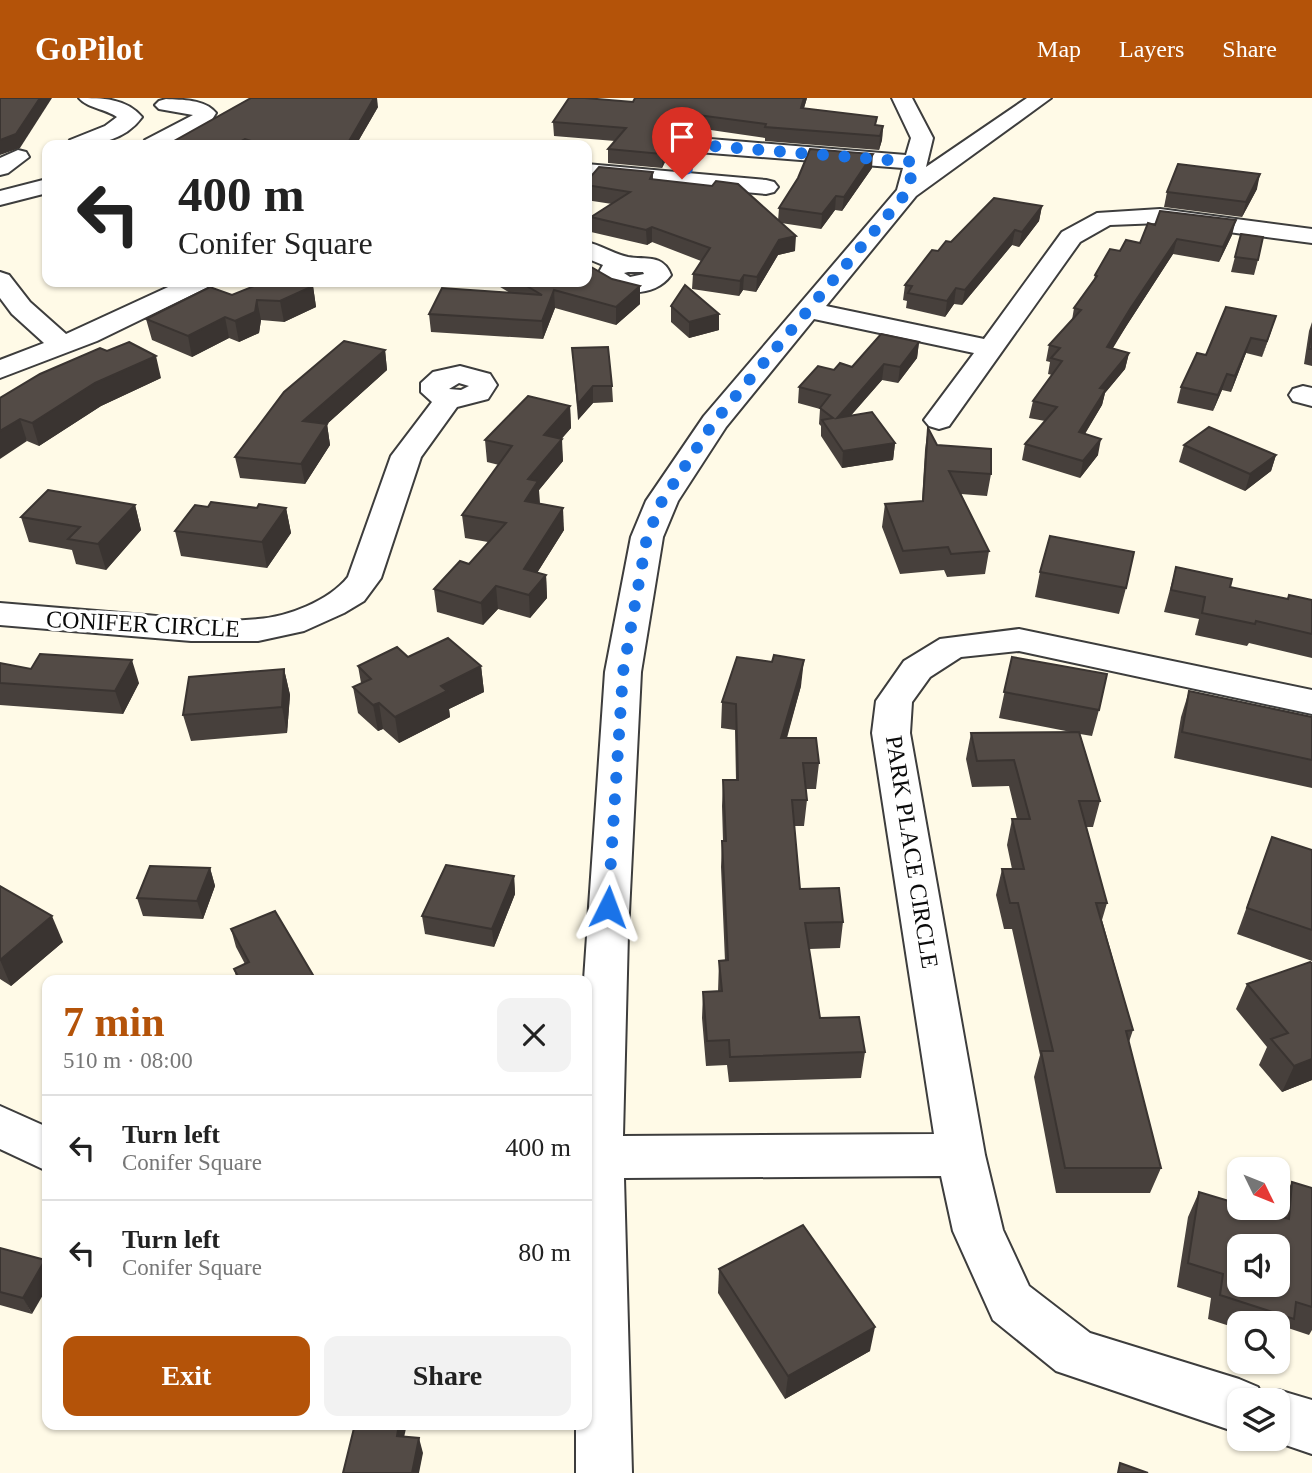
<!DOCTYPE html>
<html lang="en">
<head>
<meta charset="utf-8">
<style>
	body { margin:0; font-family:Georgia,serif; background:#f2f2f2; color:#222; height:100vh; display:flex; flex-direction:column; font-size:26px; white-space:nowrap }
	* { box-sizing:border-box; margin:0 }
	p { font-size:23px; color:#767676 }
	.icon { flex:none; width:38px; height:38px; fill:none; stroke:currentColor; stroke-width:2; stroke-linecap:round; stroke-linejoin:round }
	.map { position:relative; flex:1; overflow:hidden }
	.panel { position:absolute; left:42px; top:877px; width:550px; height:455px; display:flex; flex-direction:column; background:#fff; border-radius:14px; box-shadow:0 2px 5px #0004 }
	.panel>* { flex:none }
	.hud { position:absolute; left:42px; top:42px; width:550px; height:147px; border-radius:14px; box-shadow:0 2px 5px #0004; background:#fff; color:#222; overflow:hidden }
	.needle { width:46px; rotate:133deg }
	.tools { position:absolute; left:1227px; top:1059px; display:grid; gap:14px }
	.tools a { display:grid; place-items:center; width:63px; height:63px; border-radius:14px; background:#fff; box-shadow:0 2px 5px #0004; font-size:35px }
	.pin { position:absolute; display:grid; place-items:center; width:60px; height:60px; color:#fff; margin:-72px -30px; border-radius:50% 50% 50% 0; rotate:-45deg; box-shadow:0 0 7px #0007 }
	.pin .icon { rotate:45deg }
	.me { position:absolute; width:77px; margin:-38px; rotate:3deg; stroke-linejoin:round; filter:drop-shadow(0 0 5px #0008) }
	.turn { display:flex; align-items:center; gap:24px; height:147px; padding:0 21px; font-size:32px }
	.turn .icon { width:91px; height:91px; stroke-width:2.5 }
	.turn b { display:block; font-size:49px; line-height:60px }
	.round { display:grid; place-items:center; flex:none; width:74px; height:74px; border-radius:14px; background:#f2f2f2 }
	.overview { display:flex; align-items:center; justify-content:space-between; height:119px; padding:0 21px }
	h1 { font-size:42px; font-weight:700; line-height:52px; color:#b45309 }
	.primary-button { display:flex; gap:14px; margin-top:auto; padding:14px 21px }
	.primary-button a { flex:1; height:80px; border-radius:14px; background:#b45309; color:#fff; font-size:28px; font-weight:700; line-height:80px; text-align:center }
	.primary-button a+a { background:#f2f2f2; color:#222 }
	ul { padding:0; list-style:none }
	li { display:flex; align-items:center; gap:21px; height:105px; padding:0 21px; border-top:2px solid #e0e0e0 }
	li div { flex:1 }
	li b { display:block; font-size:26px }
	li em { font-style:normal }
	header { display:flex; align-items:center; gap:42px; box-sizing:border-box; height:98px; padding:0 35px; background:#b45309; color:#fff }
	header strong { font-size:33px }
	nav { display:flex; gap:38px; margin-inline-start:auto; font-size:24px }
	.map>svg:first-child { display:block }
</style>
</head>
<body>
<header>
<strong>GoPilot</strong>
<nav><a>Map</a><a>Layers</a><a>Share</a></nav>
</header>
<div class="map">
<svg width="1312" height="1375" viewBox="0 0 1312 1375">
	<rect width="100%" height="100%" fill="#fffae7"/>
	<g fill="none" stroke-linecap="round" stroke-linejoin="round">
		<g stroke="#3d3d3d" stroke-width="4">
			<g id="minor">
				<path d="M79,0C102,0 126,0 142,19C124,44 95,47 67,47L70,42L105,28L117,19C106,11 87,10 79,0Z"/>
				<polygon points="892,0 912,0 933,40 926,69 1027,0 1051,0 916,98 826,208 984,241 1062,134 1097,115 1160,111 1312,131 1312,145 1160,125 1110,127 1080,144 949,328 939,331 929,328 924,322 974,255 814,221 726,329 678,403 663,439 641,574 628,835 623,1038 934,1036 872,635 876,603 904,563 940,541 1019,531 1312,592 1312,616 1019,553 961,559 930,579 912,604 910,635 985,1057 1003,1132 1029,1188 1090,1235 1239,1281 1258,1289 1262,1299 1278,1292 1312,1302 1312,1356 1265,1340 1278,1340 1278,1302 1239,1302 1239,1335 1056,1273 993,1222 953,1133 941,1078 624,1080 632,1375 576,1375 576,1326 586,1326 586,882 584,882 605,574 631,439 646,403 704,318 897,92 903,70 698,54 690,52 687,47 690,42 698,40 906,57 911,40"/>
				<path d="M166,1C182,2 205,1 216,15L208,28L169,47H142L145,42L193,17L159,11L155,7L159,3Z"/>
				<polygon points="18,52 26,54 29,59 8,75 0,77 0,60"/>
				<polygon points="586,66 766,82 774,84 778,89 774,94 766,96 586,80"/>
				<polygon points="47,81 47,95 0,107 0,93"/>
				<path d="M586,144C601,147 614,156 628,159C646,162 663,156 671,177C654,201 614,199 598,176L603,167L586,160ZM628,174H643L644,176L630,179L624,175Z"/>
				<polygon points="0,174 9,177 30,204 66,236 179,184 212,184 208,189 97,243 0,280 0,262 44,245 12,216 0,200"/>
				<path d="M460,268L490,276L497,287L488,301L457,309L421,359L381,480L364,503L344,515L304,533L258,543H191L0,527V505C48,509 96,513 145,517C182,520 220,525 258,521C287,519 329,503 348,479L391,358L432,304L421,294V285L433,274ZM459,285L469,288L461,292L449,291Z"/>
				<polygon points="1303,288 1312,290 1312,308 1293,303 1289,297 1293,291"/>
				<polygon points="0,1008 47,1029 47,1073 0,1051"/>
			</g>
		</g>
		<use href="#minor" fill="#fff" fill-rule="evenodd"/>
	</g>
	<g fill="#47403c">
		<polygon points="672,0 807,0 804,10 876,27 883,28 882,42 879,52 765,43 765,40 683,28 662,70 608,65 608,51 615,43 554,38 553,24 633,4"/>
		<polygon points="378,9 356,47 167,47"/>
		<polygon points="872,70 842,113 835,112 821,131 781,125 795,153 778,157 756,194 743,192 739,198 692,191 693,176 701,163 652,144 647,147 591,134 591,119 612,106 586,102 586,84 653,74 653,82 778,123 779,110"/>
		<polygon points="1257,91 1242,119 1164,109 1167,94"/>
		<polygon points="1042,108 1039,123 1019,149 1012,147 962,207 954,206 945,219 906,210 907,203 903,202 905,187 938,153 951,144"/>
		<polygon points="1241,136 1258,162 1254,177 1231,174"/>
		<polygon points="1232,137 1219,164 1173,156 1127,227 1112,250 1129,255 1125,271 1105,295 1102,307 1085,336 1098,357 1080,380 1022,362 1025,346 1045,323 1029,320 1033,303 1052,277 1048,276 1050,264 1046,263 1049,247 1072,222 1074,210 1094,182 1095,177 1120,153 1140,145"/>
		<polygon points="492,184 586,184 640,206 616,227 555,210 543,241 431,234 429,216 510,195"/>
		<polygon points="313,188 316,209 284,224 261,222 259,235 239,244 229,240 192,259 152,242 146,221 232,197"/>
		<polygon points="671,208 719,232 689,240 671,224"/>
		<polygon points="1276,218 1262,259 1246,255 1231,294 1222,292 1213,313 1177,305 1181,289 1206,257"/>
		<polygon points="1312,224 1312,268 1304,266 1309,233"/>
		<polygon points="919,244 917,260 898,285 882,282 851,317 895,345 893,362 842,370 821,338 821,328 819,326 820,311 798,305 799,289 834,272 852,269"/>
		<polygon points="572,250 612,288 613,304 593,305 578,322"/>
		<polygon points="385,252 387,272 327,326 330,347 305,386 240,380 235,359"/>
		<polygon points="161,280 101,308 39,348 27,343 0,300"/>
		<polygon points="570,308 571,330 561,341 563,363 539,392 539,405 564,432 537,475 546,477 547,500 530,520 498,511 483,527 437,514 434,491 469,466 488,444 465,440 462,417 499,367 487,364 485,342"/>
		<polygon points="928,330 937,347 991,376 987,398 961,396 989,453 985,476 947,479 944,472 900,476 882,429 885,406 922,403 925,352"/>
		<polygon points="1184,347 1276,357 1271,373 1245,393 1179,364"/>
		<polygon points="135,407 141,432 106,472 76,466 72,452 29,444 21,419"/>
		<polygon points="208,409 257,410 286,410 291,435 267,470 181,458 175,433"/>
		<polygon points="1176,469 1230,489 1288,501 1312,502 1312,560 1249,545 1247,548 1195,537 1199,521 1164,514"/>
		<polygon points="1040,474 1126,490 1119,516 1035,499"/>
		<polygon points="408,559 481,568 484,594 449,611 450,619 399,645 383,631 378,633 358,615 353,589 361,585 358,568"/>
		<polygon points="1012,559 1099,612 1092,638 1080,636 1100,703 1093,729 1086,729 1107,805 1102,822 1133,932 1129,944 1161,1070 1150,1095 1056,1095 1034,979 1040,957 1012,831 1004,831 996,797 1002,771 1012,771 1007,747 1012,721 1017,721 1009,688 972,689 966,661 971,635 1071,634 999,620"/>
		<polygon points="0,565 31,571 139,585 123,616 0,607"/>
		<polygon points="284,571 290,597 287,635 191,643 183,617"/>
		<polygon points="801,588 787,640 819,665 816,691 806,691 807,702 804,728 794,728 800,791 843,824 840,850 809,851 820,920 865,954 861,980 729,984 727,967 706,968 702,920 703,894 718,894 719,863 725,863 721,769 722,743 723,743 722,708 723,682 736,682 735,632 721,630 722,604"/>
		<polygon points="1189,593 1312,619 1312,690 1174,660 1181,619"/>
		<polygon points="1272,739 1312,752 1312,863 1237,836"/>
		<polygon points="210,770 215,788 203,821 143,818 137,800"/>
		<polygon points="514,778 515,796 494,849 425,836 422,818"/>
		<polygon points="0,788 63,844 11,888 0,881"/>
		<polygon points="231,831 316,882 237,882 234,871 245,866 236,849"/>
		<polygon points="1310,864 1312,982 1282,994 1259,967 1267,949 1236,911 1247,886"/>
		<polygon points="1292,1084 1312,1090 1312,1232 1309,1237 1288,1230 1280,1244 1278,1243 1278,1225 1239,1225 1239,1231 1208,1221 1211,1200 1177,1189 1188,1119 1199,1094 1278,1118 1279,1109"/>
		<polygon points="0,1150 32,1216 0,1207"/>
		<polygon points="719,1171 870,1253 785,1301 718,1195"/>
	</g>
	<g fill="#3a3431">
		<polygon points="40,0 52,0 20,50 0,57 0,42"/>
		<polygon points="374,0 377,0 378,9 356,47 348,47 348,45"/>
		<polygon points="804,0 807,0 800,23 801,10"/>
		<polygon points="683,15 683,28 662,70 662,56"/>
		<polygon points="883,28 882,42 879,52 880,38"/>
		<polygon points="245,41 246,47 234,47"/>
		<polygon points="873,56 872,70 842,113 844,99"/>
		<polygon points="1260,76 1257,91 1242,119 1246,104"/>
		<polygon points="836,98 835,112 821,131 822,116"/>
		<polygon points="1042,108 1039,123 1019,149 1022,134"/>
		<polygon points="1236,122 1232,137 1219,164 1223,149"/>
		<polygon points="652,129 652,144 647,147 646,132"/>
		<polygon points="1015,132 1012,147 962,207 965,192"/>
		<polygon points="796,138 795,153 778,157 756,194 757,179 779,142"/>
		<polygon points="1177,141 1173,156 1127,227 1104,265 1107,249 1130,211"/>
		<polygon points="744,177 743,192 739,198 740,183"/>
		<polygon points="313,188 316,209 284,224 280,203"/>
		<polygon points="640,188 640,206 616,227 616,209"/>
		<polygon points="956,190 954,206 945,219 947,203"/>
		<polygon points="554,192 555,210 543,241 542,223"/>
		<polygon points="257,202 261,222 259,235 239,244 235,223"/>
		<polygon points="719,216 719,232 689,240 689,224"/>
		<polygon points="1276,218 1271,234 1262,259 1267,243"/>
		<polygon points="225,219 229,240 192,259 188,238"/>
		<polygon points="1251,240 1246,255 1231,294 1235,278"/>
		<polygon points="919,244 917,260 898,285 900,269"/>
		<polygon points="385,252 387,272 327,326 330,347 305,386 301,366 303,323"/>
		<polygon points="1129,255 1125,271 1105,295 1102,307 1076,350 1079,334 1100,290"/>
		<polygon points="156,258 161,280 101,308 39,348 32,325 95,285"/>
		<polygon points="884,266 882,282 835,336 837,320"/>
		<polygon points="1227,276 1222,292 1213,313 1218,297"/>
		<polygon points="593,288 593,305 578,322 578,306"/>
		<polygon points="570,308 571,330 546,359 544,337"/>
		<polygon points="20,321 27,343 0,361 0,333"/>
		<polygon points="562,341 563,363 539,392 540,405 525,403 528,381"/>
		<polygon points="1101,341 1098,357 1080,380 1083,363"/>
		<polygon points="895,345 893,362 842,370 843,353"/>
		<polygon points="1276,357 1271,373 1245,393 1250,376"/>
		<polygon points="135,407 141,432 106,472 98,446"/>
		<polygon points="286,410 291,435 267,470 262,444"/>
		<polygon points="563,410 564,432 525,494 524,471"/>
		<polygon points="546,477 547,500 530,520 529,497"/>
		<polygon points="496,488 498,511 483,527 481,505"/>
		<polygon points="132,562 139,585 123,616 115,593"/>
		<polygon points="804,562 801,588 779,666 781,640"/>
		<polygon points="481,568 484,594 449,611 450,619 399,645 395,619 441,588"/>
		<polygon points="284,571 290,597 287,635 282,609"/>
		<polygon points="379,605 383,631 378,633 373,607"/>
		<polygon points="210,770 215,788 203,821 197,803"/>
		<polygon points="514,778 515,796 494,849 492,831"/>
		<polygon points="52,818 63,844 11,888 0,862"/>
		<polygon points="1312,961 1312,982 1282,994 1294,968"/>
		<polygon points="45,1162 47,1165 47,1190 32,1216 23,1200"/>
		<polygon points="875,1229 870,1253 785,1301 788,1278"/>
		<polygon points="399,1326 407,1326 401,1353 397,1338"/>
		<polygon points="419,1340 423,1355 419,1375 412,1375"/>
	</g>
	<g fill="#534b46" stroke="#3a3431" stroke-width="2" fill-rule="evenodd">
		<polygon points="0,0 40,0 16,36 0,42"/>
		<polygon points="251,0 374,0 348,45 355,47 263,47 245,41 234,47 167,47"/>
		<polygon points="569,0 585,0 633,4 635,0 804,0 801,10 877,19 875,27 883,28 880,38 765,29 766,26 683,15 662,56 608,51 626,30 553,24"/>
		<polygon points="810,51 873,56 844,99 836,98 822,116 779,110 798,80"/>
		<polygon points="1178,66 1260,76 1246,104 1167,94"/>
		<polygon points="599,69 653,74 650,81 712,88 716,83 738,86 796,138 779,142 757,179 744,177 740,183 693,176 710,150 652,129 646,132 591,119 630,94 586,87 586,84"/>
		<polygon points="994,100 1042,108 1022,134 1015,132 965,192 956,190 947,203 908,195 912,188 905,187 932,152 938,153 946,143 951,144"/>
		<polygon points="1160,113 1236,122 1223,149 1177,141 1130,211 1107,249 1129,255 1100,290 1106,291 1079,334 1101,341 1083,363 1025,346 1057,309 1033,303 1062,263 1051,260 1060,250 1049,247 1081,212 1074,210 1097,178 1095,177 1110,151 1120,153 1126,142 1140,145 1148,125 1155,127"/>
		<polygon points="1241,136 1263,139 1258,162 1235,159"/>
		<polygon points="586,166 612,181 640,188 616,209 554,192 542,223 429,216 442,190 542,197 520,184 586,184"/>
		<polygon points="264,184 303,184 313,188 280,203 257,202 255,214 235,223 225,219 188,238 146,221 210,189 232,197"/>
		<polygon points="685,187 719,216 689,224 671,208"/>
		<polygon points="1226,209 1276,218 1267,243 1251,240 1235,278 1227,276 1218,297 1181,289 1197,255 1206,257"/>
		<polygon points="1312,230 1312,251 1309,251"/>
		<polygon points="881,236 919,244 900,269 884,266 837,320 872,314 895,345 843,353 822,322 833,320 820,310 830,297 799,289 818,268 834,272 840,265 852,269"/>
		<polygon points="344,243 385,252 303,323 327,326 301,366 235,359 284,294"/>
		<polygon points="129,244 156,258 95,285 32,325 20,321 0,333 0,300 40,276 100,250 107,253"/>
		<polygon points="608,249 612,288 593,288 578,306 572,250"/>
		<polygon points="528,298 570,308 544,337 562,341 528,381 538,383 525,403 563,410 524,471 546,477 529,497 496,488 481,505 434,491 460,463 469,466 506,425 462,417 512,348 485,342"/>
		<polygon points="1209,329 1276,357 1250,376 1184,347"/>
		<polygon points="928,330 937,347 991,351 991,376 949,373 989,453 951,456 948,449 903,453 885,406 923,403"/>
		<polygon points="48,392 135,407 98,446 68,441 80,429 21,419"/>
		<polygon points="211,404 257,410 259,406 286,410 262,444 175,433 195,407 208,409"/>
		<polygon points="1050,438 1134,454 1126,490 1040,474"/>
		<polygon points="1176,469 1232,481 1230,489 1288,501 1289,497 1312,502 1312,536 1256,523 1255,526 1202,515 1205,499 1171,492"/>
		<polygon points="448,540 481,568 441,588 447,593 395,619 379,605 373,607 353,589 371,581 358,568 397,549 408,559"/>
		<polygon points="40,556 132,562 115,593 0,585 0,565 31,571"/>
		<polygon points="774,557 804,562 781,640 816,640 819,665 803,665 807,702 792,702 800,791 839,790 843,824 805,825 820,920 859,919 865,954 730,959 729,942 707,943 703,894 722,893 719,863 728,862 722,743 726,743 723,682 738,682 736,606 722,604 737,559 772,564"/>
		<polygon points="1012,559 1107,576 1099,612 1004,594"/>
		<polygon points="284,571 282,609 183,617 189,579"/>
		<polygon points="1189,593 1312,619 1312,662 1182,634"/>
		<polygon points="1079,634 1100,703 1079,703 1107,805 1096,805 1133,932 1126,933 1161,1070 1065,1070 1041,953 1053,953 1018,805 1010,805 1002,771 1024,771 1012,721 1030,721 1014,662 977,663 971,635"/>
		<polygon points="1272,739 1312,752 1312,832 1247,810"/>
		<polygon points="446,767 514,778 492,831 422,818"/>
		<polygon points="150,768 210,770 197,803 137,800"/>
		<polygon points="0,788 52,818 0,862"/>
		<polygon points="275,813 316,882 240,882 234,871 249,864 231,831"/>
		<polygon points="1310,864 1312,865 1312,961 1294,968 1271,941 1288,935 1247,886"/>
		<path d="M1292,1084L1312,1090V1209L1296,1204L1294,1221L1220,1197L1223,1176L1188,1165L1199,1094L1239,1106V1110H1250L1289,1121ZM1239,1148H1278V1186H1239Z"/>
		<polygon points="803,1127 875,1229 788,1278 719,1171"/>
		<polygon points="0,1150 45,1162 23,1200 0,1194"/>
		<polygon points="355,1326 399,1326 397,1338 419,1340 412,1375 343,1375"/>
		<polygon points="1120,1365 1148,1375 1118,1375"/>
	</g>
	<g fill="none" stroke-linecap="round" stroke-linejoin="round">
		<polyline stroke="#1a73e8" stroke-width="12" stroke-dasharray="0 21.6" points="608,809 623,574 647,439 662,403 714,324 908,93 914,64 698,47 682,81"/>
	</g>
	<g text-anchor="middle" stroke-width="7" stroke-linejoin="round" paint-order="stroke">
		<g font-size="24" fill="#0a0a0a" stroke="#fff">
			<text transform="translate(143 526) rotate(3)" y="8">CONIFER CIRCLE</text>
			<text transform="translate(912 754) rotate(81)" y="8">PARK PLACE CIRCLE</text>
		</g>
	</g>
</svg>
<div class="tools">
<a><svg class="needle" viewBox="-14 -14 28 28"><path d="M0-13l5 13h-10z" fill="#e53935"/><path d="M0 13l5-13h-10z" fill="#767676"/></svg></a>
<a><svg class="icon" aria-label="sound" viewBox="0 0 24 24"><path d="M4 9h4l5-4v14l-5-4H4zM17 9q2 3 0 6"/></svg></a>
<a><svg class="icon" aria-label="search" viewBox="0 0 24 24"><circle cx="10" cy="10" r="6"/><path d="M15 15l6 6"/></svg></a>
<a><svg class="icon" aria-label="layers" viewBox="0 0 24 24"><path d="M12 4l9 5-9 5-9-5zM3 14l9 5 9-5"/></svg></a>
</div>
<div class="pin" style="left:682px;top:81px;background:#d93025"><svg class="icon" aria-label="arrive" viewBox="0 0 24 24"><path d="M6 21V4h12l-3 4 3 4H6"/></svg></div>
<svg class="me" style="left:608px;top:809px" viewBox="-20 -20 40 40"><path d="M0-17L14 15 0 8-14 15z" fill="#1a73e8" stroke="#fff" stroke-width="4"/></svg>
<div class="hud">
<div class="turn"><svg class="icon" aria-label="left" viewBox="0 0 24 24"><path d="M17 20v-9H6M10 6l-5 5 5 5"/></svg><div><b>400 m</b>Conifer Square</div></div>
</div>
<section class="panel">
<div class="overview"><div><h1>7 min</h1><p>510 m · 08:00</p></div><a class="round"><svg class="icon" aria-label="close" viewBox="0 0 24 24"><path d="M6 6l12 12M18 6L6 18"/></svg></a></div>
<ul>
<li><svg class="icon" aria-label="left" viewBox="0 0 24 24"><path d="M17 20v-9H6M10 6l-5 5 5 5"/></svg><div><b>Turn left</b><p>Conifer Square</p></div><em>400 m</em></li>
<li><svg class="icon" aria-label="left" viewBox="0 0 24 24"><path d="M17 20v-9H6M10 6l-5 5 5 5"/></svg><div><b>Turn left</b><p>Conifer Square</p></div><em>80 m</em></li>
</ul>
<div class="primary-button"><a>Exit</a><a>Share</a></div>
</section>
</div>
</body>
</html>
